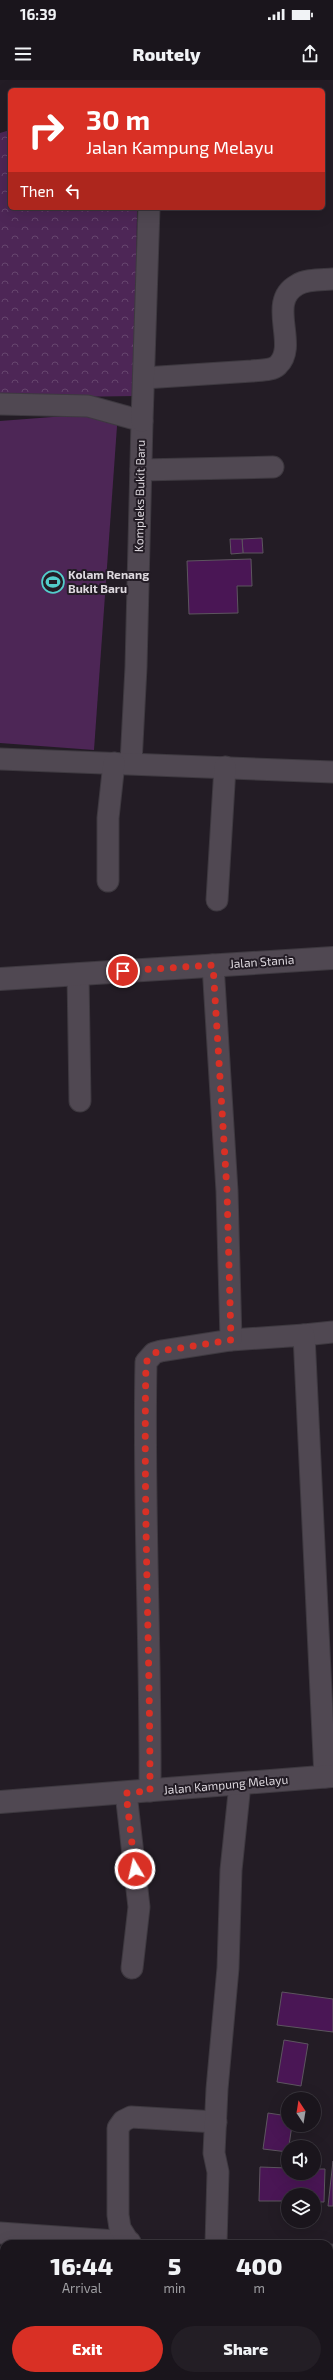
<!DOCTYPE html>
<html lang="en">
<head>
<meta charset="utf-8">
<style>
	body { margin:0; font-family:"Exo 2",sans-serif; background:#231e25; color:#f1f3f6; height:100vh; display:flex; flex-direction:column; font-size:15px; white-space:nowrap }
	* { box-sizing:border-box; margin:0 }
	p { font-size:13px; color:#9f9fa3 }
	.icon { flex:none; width:22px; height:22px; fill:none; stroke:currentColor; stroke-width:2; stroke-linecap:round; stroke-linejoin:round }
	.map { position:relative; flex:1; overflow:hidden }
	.details { position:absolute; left:0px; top:2160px; width:333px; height:140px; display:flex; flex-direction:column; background:#1a151c; border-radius:12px 12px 0 0; box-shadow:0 4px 16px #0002,0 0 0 1px #38343b }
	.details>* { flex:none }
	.guide { position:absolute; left:8px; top:8px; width:317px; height:122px; border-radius:6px; box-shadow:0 4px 16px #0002,0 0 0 1px #38343b; background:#d93025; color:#fff; overflow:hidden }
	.needle { width:26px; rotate:348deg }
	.fabs { position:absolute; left:281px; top:2012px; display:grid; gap:8px }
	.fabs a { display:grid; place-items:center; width:40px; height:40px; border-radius:50%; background:#1a151c; box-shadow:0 4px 16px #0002,0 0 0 1px #38343b; font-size:20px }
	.pin { position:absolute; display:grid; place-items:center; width:34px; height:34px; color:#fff; margin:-17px; border:2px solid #fff; border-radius:50%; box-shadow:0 1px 4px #0007 }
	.me { position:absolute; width:44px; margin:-22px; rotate:351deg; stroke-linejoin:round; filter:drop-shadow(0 0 3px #0008) }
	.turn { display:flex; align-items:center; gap:14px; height:84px; padding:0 12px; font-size:18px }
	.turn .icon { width:52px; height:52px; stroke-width:2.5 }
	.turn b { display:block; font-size:28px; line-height:34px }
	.then { display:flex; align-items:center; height:38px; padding:0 12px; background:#0003; gap:8px; font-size:15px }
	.eta { display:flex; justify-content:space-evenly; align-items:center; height:68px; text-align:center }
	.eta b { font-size:24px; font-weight:800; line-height:28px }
	.cta { display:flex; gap:8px; margin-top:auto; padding:8px 12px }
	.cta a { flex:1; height:46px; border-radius:24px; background:#d93025; color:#fff; font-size:16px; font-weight:800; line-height:46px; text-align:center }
	.cta a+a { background:#231e25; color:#f1f3f6 }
	.status { display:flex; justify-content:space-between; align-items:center; height:28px; padding:0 20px; background:#1a151c; direction:ltr }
	.status svg { height:11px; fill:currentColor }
	header { display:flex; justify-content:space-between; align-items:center; height:52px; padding:0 12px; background:#1a151c; font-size:18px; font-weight:800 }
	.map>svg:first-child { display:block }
</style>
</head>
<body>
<div class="status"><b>16:39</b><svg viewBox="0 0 49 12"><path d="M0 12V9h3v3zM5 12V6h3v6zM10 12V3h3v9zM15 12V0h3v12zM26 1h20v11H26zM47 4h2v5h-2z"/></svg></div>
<header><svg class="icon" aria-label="menu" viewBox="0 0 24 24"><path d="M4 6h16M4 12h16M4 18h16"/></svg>Routely<svg class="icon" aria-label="share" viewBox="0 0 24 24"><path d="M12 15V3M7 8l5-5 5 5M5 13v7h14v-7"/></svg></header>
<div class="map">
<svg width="333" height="2300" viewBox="0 0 333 2300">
	<defs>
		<pattern id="forest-crowns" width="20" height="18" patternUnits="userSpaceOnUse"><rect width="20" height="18" fill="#4d2656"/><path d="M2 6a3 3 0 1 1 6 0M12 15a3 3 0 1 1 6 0" fill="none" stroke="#66456e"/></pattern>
	</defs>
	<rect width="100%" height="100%" fill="#231c25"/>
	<polygon fill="url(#forest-crowns)" points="10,50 10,128 137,128 135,316 0,318 0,53"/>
	<polygon fill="#4d2656" points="118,332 94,670 0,663 0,341"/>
	<g fill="#4a1655" stroke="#5d555f">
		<polygon points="262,458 263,473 243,473 242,459"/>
		<polygon points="230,459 242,459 243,473 231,474"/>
		<polygon points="251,479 252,506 237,506 238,533 189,534 187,481"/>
		<polygon points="282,1912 333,1919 333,1952 277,1945"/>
		<polygon points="284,1960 308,1964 301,2006 277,2002"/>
		<polygon points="268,2033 288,2036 288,2045 292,2045 288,2072 263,2069"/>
		<polygon points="333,2081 333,2126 328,2126"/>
		<polygon points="260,2087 288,2088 288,2093 314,2093 314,2089 325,2089 324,2122 314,2122 314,2115 288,2115 288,2121 259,2121"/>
	</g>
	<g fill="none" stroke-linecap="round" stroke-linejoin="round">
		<g stroke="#3e3940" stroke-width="23">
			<g id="minor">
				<path d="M144,298L252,291C260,290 272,291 278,285C299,265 266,222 297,205C306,199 322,200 333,199"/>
				<polyline points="0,324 88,326 142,341 136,587 131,683"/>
				<polyline points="142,341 149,128"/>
				<polyline points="141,390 273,387"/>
				<polyline points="0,679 333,692"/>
				<polyline points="108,801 108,738 114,683"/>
				<polyline points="217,820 225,687"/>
				<polyline points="78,894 80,1021"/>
				<polyline points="304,1255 333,1252"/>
				<polyline points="231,1260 304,1255 325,1697"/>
				<path d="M150,1711C151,1568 143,1425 146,1282L154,1273L161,1271L231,1260L227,1111L213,885"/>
				<polyline points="126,1713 139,1827 132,1888"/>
				<polyline points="0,2153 130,2162"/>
				<polyline points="130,2164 120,2148 118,2135 118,2048 123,2041 131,2037 216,2042"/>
				<polyline points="216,2164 218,2092 214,2073 217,2009 228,1888 231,1790 240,1704"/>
				<polyline points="329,2175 333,2175"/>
				<polyline points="51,2300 51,2296"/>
				<polyline points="222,2300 222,2296"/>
				<polyline points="323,2300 333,2296"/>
			</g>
		</g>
		<g stroke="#3e3940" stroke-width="24">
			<polyline id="tertiary" points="0,899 333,878"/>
		</g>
		<g stroke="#3e3940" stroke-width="24">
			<polyline id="secondary" points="0,1722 333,1696"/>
		</g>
		<use href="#minor" stroke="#504852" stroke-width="21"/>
		<use href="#tertiary" stroke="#504852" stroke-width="22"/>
		<use href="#secondary" stroke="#504852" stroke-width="22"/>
	</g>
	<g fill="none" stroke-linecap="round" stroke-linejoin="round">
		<path stroke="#d93025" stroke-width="7" stroke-dasharray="0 12.6" d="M123,891L213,885L227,1111L231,1260L161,1271L154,1273L146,1282C143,1425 150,1568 150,1711L126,1713L135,1789"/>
	</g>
	<defs>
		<g id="stadium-ring" transform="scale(1.15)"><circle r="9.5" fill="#231c25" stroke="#53cdcb" stroke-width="1.5"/><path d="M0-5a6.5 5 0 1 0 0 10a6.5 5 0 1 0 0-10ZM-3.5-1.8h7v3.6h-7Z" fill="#53cdcb"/></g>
	</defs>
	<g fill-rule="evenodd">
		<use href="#stadium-ring" x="53" y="502"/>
	</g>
	<g text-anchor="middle" stroke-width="4" stroke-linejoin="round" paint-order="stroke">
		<g font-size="12" fill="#ded9df" stroke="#231c25">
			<text transform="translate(140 416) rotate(-89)" y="4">Kompleks Bukit Baru</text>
			<text transform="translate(262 882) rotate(-4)" y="4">Jalan Stania</text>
			<text transform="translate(226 1705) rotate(-5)" y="4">Jalan Kampung Melayu</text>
		</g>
		<g font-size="12" font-weight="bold" fill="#ded9df" stroke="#231c25" text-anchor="start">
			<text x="68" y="499">Kolam Renang<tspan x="68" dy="14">Bukit Baru</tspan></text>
		</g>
	</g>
</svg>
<div class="fabs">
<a><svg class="needle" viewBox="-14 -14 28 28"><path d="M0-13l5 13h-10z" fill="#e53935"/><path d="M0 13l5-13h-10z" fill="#9f9fa3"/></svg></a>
<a><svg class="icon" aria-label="sound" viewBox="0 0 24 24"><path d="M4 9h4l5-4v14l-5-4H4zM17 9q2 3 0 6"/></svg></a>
<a><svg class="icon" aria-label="layers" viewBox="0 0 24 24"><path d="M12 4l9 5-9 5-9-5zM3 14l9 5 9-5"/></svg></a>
</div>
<div class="pin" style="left:123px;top:891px;background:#d93025"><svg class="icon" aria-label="arrive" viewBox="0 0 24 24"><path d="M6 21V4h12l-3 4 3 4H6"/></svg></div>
<svg class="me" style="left:135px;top:1789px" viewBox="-20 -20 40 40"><circle r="17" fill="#d93025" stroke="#fff" stroke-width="3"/><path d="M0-11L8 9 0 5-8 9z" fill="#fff"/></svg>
<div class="guide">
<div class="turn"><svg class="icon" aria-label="right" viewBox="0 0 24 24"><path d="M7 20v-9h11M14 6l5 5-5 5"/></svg><div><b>30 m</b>Jalan Kampung Melayu</div></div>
<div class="then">Then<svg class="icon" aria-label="left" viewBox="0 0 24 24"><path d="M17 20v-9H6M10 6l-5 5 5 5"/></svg></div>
</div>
<section class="details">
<div class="eta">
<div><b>16:44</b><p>Arrival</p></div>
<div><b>5</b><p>min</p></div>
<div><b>400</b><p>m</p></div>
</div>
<div class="cta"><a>Exit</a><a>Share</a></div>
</section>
</div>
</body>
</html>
